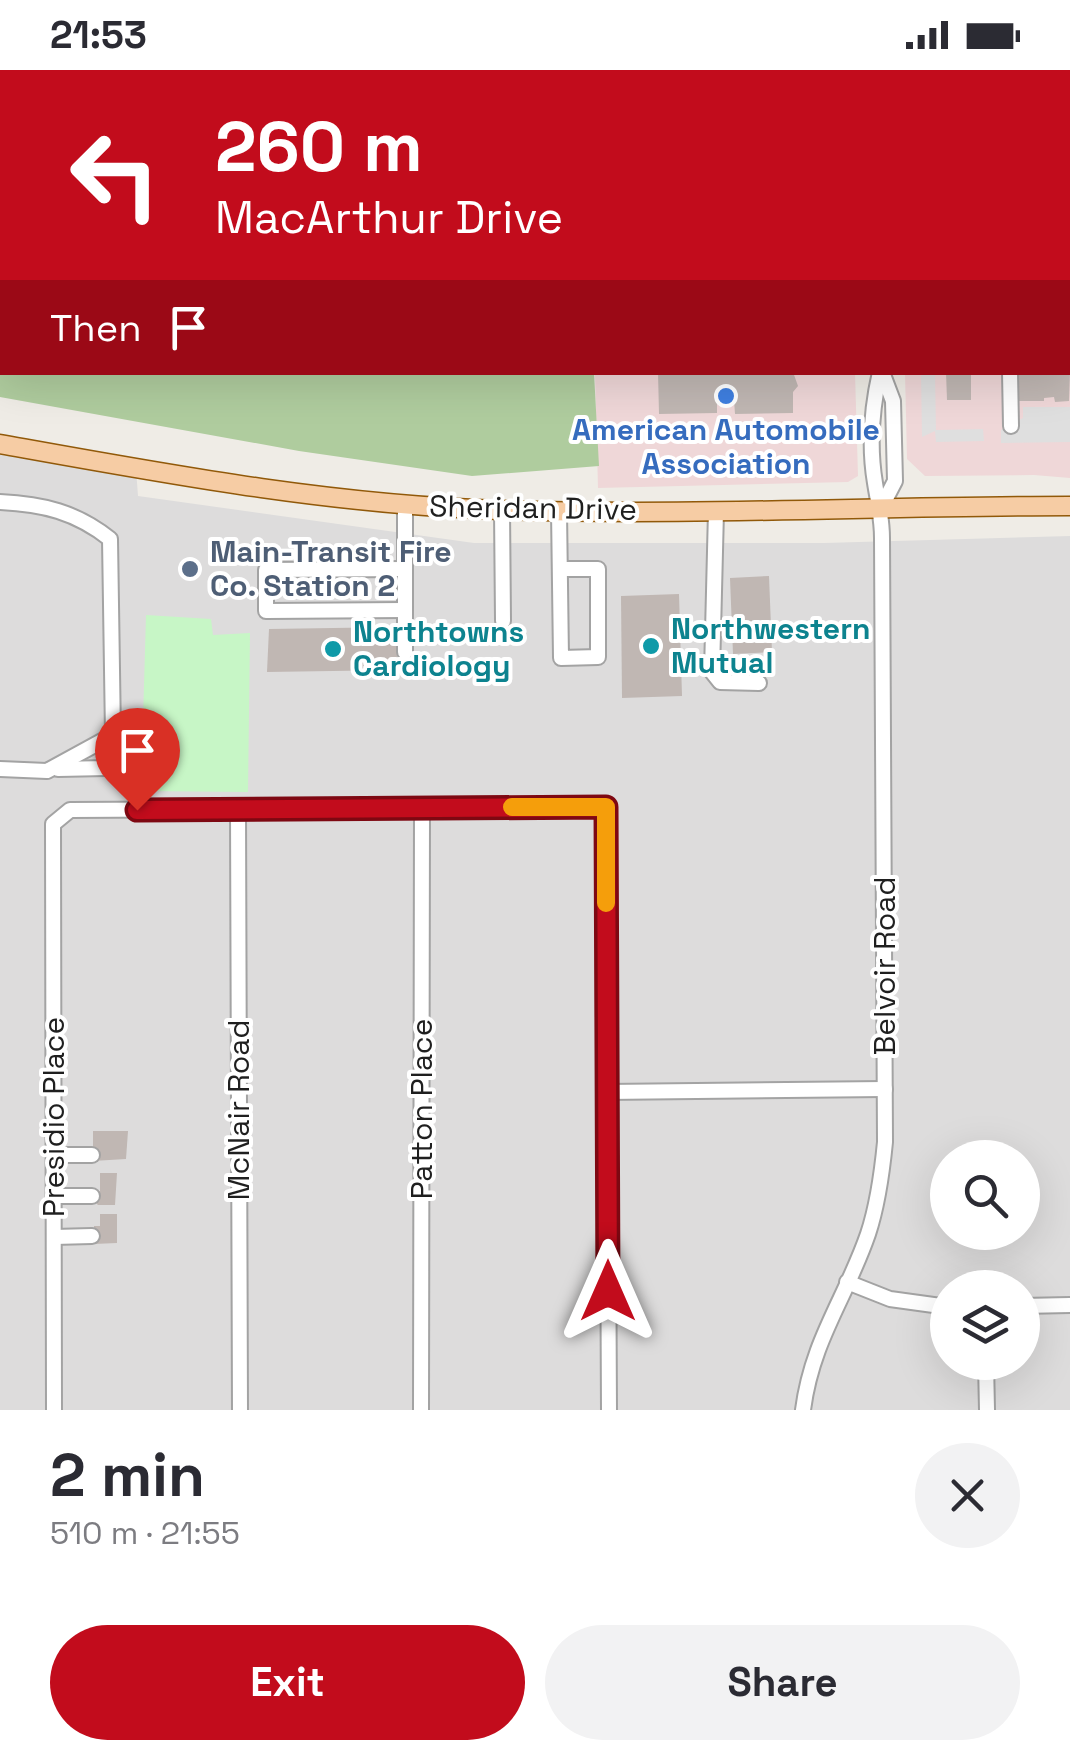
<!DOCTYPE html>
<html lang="en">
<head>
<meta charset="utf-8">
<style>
	body { margin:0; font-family:"Space Grotesk",sans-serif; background:#f2f2f3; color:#2b2b33; height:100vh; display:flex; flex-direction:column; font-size:38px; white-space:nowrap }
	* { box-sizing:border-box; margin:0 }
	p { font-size:32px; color:#7c7c81 }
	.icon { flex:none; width:55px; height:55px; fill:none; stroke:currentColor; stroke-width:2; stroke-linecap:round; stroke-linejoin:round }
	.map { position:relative; height:1340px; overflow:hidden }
	.drawer { display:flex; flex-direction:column; background:#fff; flex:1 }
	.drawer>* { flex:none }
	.top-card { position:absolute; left:0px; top:0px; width:1070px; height:305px; box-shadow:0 10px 40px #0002; background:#c20c1c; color:#fff; overflow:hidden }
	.controls { position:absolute; left:930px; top:1070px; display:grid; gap:20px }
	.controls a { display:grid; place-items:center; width:110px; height:110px; border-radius:50%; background:#fff; box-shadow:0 10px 40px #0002; font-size:50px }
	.pin { position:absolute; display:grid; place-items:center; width:85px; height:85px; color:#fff; margin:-102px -42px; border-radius:50% 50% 50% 0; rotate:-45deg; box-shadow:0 0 10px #0007 }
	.pin .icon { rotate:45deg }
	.me { position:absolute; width:110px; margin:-55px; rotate:0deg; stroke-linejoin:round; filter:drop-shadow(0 0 8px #0008) }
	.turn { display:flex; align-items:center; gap:35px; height:210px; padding:0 50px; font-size:45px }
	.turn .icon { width:130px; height:130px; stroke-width:2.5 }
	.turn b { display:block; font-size:70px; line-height:85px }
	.then { display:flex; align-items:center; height:95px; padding:0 50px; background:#0003; gap:20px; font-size:38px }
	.round { display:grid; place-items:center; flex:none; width:105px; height:105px; border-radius:52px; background:#f2f2f3 }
	.summary { display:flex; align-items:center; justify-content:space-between; height:170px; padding:0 50px }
	h1 { font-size:60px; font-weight:600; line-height:75px }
	.cta { display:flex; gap:20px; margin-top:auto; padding:20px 50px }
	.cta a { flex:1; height:115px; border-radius:60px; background:#c20c1c; color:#fff; font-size:40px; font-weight:600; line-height:115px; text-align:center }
	.cta a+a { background:#f2f2f3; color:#2b2b33 }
	.status { display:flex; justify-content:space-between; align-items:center; height:70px; padding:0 50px; background:#fff; direction:ltr }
	.status svg { height:28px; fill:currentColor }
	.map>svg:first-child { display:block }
</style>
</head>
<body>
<div class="status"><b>21:53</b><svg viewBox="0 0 49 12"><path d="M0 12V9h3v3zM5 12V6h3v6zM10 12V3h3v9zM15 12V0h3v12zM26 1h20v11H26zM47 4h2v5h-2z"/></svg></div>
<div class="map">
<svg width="1070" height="1340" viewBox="0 0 1070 1340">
	<rect width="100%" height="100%" fill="#efece6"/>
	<path fill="#dddcdc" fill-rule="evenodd" d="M0,374L136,399L138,426L474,473H824L1070,466V1340H0ZM948,1088H1022V1162H948ZM948,1218H1022V1292H948Z"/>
	<g fill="#efd7d8">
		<polygon points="886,0 1070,0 1070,408 1034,405 925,406 907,389 905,303 1068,302 1068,2"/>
		<polygon points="595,303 855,303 858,406 848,412 598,418"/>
	</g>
	<polygon fill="#afcc9e" points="0,0 161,2 2,2 2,302 594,303 599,396 472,406 299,381 0,327"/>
	<polygon fill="#c7f6c6" points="146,545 211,549 213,565 250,563 248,722 141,721"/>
	<g fill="#dfdfdf">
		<polygon points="921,303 935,303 936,360 983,359 984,371 936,372 935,361 922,367"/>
		<polygon points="1023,337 1070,337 1070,372 1001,373 1001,360 1023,348"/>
	</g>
	<g fill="#c0b7b3">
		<polygon points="658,302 793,302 798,316 793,322 793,343 735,344 734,330 717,331 717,343 659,344"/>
		<polygon points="946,302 971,302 971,330 947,330"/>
		<polygon points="1019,302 1070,302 1069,331 1055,332 1054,327 1044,328 1044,331 1019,331"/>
		<polygon points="769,506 772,582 733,584 730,508"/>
		<polygon points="679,524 682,626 622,628 621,526"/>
		<polygon points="397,557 398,600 267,602 269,559"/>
		<polygon points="93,1061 128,1061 126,1089 93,1091"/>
		<polygon points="100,1103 117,1103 115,1135 98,1135 95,1132 95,1121 100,1121"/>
		<polygon points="100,1144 117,1144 117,1173 94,1174 94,1156 100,1156"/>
	</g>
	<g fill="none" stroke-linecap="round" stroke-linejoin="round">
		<g stroke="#a3a3a3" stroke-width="18">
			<g id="minor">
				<polyline points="871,0 871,2"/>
				<polyline points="1068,9 1070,9"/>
				<polyline points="1068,95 1070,95"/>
				<polyline points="1068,211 1070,214"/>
				<polyline points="1010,302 1011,356"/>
				<path d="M0,432C43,434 76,442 110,469L113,665L47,701L0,699"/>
				<polyline points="405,434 405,582"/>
				<polyline points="881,438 895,411 893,331 882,302"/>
				<polyline points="502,440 503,551"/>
				<polyline points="559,441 561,588 598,587 598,499 560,499"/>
				<polyline points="716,441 712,602 720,612 759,613"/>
				<polyline points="405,540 266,541 266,500 405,499"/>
				<polyline points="58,699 106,698 113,691 113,665"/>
				<polyline points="238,740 240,1340"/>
				<polyline points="606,1022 885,1019"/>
				<polyline points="54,1085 92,1085"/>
				<polyline points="54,1126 92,1126"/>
				<polyline points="54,1167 92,1166"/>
				<polyline points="847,1212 890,1229 948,1237"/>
				<polyline points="1022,1236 1070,1235"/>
				<polyline points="986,1292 987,1340"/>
				<polyline points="54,1340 53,754 70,740 606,737 609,1340"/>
				<polyline points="421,1340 422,738"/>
				<path d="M803,1340C812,1270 846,1228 868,1164C878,1134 882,1103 885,1072L882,468C882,448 878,432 875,413C869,377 872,337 880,302"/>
			</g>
		</g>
		<g stroke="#915909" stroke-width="21">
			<path id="major" d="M0,374C167,404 332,435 502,440C691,446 881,436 1070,436"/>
		</g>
		<use href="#minor" stroke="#fff" stroke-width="14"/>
		<use href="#major" stroke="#f6cca4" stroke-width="18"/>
	</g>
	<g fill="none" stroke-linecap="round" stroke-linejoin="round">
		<g stroke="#7e0812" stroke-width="25">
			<polyline id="route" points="137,740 606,737 608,1221"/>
		</g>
		<use href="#route" stroke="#c20c1c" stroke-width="18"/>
		<polyline stroke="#f59e0b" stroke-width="18" points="512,737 606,737 606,833"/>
	</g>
	<circle fill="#3f7fe0" stroke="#fff" stroke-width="4" cx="726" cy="326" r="10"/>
	<circle fill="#5c6f8a" stroke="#fff" stroke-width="4" cx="190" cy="499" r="10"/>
	<g fill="#0f9aa8" stroke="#fff" stroke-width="4">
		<circle cx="651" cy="576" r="10"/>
		<circle cx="333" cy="579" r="10"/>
	</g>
	<g text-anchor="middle" stroke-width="8" stroke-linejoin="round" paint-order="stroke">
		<g font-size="30" font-weight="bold" fill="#366cbe" stroke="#fff">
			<text x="726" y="370">American Automobile<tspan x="726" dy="34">Association</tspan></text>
		</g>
		<g font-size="30" fill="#1f1f1f" stroke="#fff">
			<text transform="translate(533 438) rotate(1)" y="10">Sheridan Drive</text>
			<text transform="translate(885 896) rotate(-90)" y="10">Belvoir Road</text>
			<text transform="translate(422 1039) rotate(-90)" y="10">Patton Place</text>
			<text transform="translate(239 1040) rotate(-90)" y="10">McNair Road</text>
			<text transform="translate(54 1047) rotate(-90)" y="10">Presidio Place</text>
		</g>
		<g font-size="30" font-weight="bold" fill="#4e5e75" stroke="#fff" text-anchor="start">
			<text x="210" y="492">Main-Transit Fire<tspan x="210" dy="34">Co. Station 2</tspan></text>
		</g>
		<g font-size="30" font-weight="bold" fill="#0d838f" stroke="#fff" text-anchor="start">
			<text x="671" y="569">Northwestern<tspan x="671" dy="34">Mutual</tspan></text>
			<text x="353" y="572">Northtowns<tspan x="353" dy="34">Cardiology</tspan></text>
		</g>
	</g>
</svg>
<div class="controls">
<a><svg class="icon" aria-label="search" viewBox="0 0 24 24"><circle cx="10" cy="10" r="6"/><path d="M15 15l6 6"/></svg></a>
<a><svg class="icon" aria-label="layers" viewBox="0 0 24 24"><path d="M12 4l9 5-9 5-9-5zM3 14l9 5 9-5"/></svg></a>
</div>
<div class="pin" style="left:137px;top:740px;background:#d93025"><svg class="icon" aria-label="arrive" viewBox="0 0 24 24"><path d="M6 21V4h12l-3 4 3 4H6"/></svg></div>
<svg class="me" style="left:608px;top:1221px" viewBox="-20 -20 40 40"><path d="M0-17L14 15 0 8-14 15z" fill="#c20c1c" stroke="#fff" stroke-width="4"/></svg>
<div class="top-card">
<div class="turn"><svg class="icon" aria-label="left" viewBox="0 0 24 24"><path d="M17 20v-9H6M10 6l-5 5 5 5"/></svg><div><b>260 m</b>MacArthur Drive</div></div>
<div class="then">Then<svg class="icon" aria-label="arrive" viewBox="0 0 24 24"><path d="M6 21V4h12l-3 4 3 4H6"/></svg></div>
</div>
</div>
<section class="drawer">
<div class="summary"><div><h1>2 min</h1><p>510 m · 21:55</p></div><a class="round"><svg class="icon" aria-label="close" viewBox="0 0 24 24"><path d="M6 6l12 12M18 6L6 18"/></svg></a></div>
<div class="cta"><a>Exit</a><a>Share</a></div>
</section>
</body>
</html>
